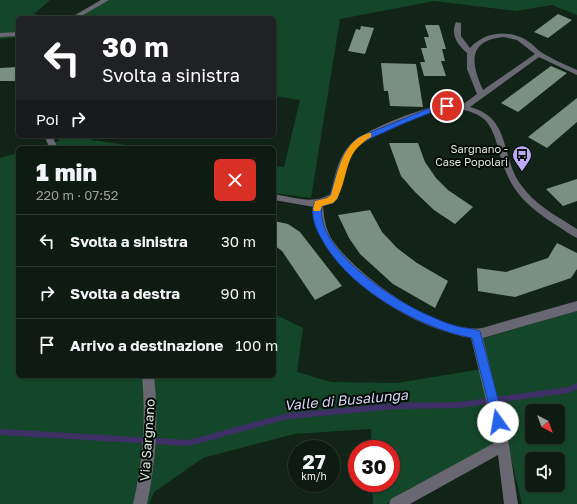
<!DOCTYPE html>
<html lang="it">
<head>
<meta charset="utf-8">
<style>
	body { margin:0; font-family:"Golos Text",sans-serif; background:#1c2820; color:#f1f3f6; height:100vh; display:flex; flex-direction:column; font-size:15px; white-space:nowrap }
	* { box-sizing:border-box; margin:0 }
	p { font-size:13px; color:#9ba19f }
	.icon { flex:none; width:22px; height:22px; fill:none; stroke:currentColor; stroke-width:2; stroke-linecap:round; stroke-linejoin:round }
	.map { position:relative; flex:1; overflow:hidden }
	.panel { position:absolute; left:16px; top:146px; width:260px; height:232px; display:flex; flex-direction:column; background:#0e1b12; border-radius:6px; box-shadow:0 1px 3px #0004,0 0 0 1px #2e3932 }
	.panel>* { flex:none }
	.hud { position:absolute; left:16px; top:16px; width:260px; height:122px; border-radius:6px; box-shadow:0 1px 3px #0004,0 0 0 1px #2e3932; background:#202124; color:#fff; overflow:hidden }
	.needle { width:26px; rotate:139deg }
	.buttons { position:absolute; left:525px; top:404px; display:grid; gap:8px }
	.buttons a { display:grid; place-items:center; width:40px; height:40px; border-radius:6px; background:#0e1b12; box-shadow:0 1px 3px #0004,0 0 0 1px #2e3932; font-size:20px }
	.speed { position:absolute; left:288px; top:440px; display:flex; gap:8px; font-size:20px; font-weight:700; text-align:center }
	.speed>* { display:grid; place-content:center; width:52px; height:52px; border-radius:50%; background:#0e1b12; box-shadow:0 1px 3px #0004,0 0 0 1px #2e3932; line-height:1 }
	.speed small { font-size:10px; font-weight:400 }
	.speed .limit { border:6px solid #d22; background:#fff; color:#111 }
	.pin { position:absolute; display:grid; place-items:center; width:34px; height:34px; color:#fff; margin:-17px; border:2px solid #fff; border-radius:50%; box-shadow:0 1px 4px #0007 }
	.me { position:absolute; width:44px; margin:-22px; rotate:347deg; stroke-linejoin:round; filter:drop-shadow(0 0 3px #0008) }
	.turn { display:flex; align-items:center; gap:14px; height:84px; padding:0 20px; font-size:18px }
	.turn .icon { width:52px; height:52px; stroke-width:2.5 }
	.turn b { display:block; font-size:28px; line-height:34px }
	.then { display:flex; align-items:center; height:38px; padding:0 20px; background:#0003; gap:8px; font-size:15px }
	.round { display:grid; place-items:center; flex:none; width:42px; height:42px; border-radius:6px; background:#1c2820 }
	.overview { display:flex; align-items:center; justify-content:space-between; height:68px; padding:0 20px }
	h1 { font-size:24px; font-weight:800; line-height:30px }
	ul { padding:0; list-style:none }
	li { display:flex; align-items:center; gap:12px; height:52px; padding:0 20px; border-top:1px solid #2e3932 }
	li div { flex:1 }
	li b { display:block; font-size:15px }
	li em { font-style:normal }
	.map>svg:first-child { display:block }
</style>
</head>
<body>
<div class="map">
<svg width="577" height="504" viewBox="0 0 577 504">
	<rect width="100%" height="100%" fill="#122418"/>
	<g fill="#144629" fill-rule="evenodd">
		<polygon points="0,0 50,0 34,14 54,18 18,18 18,37 0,39"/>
		<polygon points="103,0 577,0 577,15 552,5 516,11 434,1 340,19 311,198 274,193 274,166 284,167 300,100 274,96 274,18 72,18"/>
		<polygon points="57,136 92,136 92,140 147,148 35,148 59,141"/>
		<path d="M18,153V376H274V314L303,328L297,372L331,382L397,383L488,368L482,339L577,311V504H522L508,446L386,504H373L372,483H391V449H372L371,429L294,434L203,458L154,492L149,504H0V158ZM532,411H558V437H532ZM532,459H558V485H532Z"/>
	</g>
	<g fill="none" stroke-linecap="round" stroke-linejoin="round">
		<polygon fill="#3f2f67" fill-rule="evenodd" points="577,383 577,389 568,393 459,408 396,409 288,419 189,446 0,435 0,429 189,440 288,413 396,403 459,402 568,387"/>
	</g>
	<g fill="#7a9080">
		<polygon points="558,14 572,20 548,38 534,32"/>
		<polygon points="425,25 439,25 446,49 442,49 445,61 441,61 446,76 424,76 420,62 425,62 421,48 427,48 424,37 429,37"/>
		<polygon points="361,26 374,28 365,54 348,51 356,29 360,30"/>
		<polygon points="381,63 416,64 423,107 390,106 388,91 384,91"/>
		<polygon points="551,66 567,73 518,112 501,103"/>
		<polygon points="18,67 18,81 0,81 0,68"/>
		<polygon points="577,98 577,122 547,148 528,137"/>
		<polygon points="389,143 418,143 425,162 436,178 448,190 473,207 455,224 434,210 415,192 401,176"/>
		<polygon points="577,179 577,201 563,206 546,189"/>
		<polygon points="370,210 382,232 397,248 417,263 448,281 435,308 393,284 360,254 349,238 338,215"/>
		<polygon points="274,221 288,224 300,232 342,286 315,300 282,251 274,245"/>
		<polygon points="557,243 577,253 577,269 571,278 515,297 478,291 477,268 506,272 548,258"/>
	</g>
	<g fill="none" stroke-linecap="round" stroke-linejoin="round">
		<g fill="#696771" fill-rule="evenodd">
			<polygon points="101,0 109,0 78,18 70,18"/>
			<path d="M456,22L461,23V36L470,48C485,31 511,29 529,42C534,45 538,51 544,54C554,60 566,65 577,70V75L539,57L470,107C512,118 500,157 521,185C535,205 557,216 577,229V238C570,235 563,229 556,225C529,207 513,194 502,162C498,150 495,130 485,120C477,112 460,108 448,108C430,110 366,136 355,150C343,164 345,183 337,198L323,205C324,220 326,233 336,245C361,278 439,335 482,328L577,301V311L483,338L509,445L518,504H504L498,455L410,504H389L391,499L496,442L471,338C418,329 348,288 322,239C320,234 316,230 315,225C314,219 314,212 314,207L274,200V194C292,197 314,205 330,194C335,178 337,159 349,146C362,130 426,106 447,104C452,103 457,104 462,105L477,94L467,69V53C458,45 450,35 456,22ZM504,37L517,40L535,54L483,90C471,64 467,40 504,37Z"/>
			<polygon points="18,32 18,36 0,37 0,33"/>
			<polygon points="44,136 52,136 58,148 50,148"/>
			<path d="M142,376H154C159,419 156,462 147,504H133C143,462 146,419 142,376Z"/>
		</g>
	</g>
	<path fill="#2563eb" stroke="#184099" d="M447,104H450V108L435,111L407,122L362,142L356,148L349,159L337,199L333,203L322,206C314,249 395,302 430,316C437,319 445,323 453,325C461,328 471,328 480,331L504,422L502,426L498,428L494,426L472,338C416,327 344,286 319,234C314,224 310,212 315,201L327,198L330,195C337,174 340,154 357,138L430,108Z"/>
	<path fill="#f59e0b" d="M369,133H371V137C343,153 350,173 337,199L333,203L322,206L320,211H314L313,209L315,201L327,198L331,195C338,172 342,141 369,133Z"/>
	<defs>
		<g id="bus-pin" transform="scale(1)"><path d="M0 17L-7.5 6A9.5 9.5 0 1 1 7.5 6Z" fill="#bbaaf6" stroke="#040b06"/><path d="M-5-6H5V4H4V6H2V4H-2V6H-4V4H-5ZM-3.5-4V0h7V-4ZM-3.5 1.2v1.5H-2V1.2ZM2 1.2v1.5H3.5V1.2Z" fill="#111"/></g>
	</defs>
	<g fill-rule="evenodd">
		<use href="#bus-pin" x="522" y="155"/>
	</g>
	<g text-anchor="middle" stroke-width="4" stroke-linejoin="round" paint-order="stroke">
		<g font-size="11" fill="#dce7df" stroke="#040b06" text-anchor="end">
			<text x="508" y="153">Sargnano -<tspan x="508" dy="13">Case Popolari</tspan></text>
		</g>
		<g font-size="13" fill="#dce7df" stroke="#040b06">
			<text transform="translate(147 440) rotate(-86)" y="5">Via Sargnano</text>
		</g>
		<g font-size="14" font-style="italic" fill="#dcd5fa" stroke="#040b06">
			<text transform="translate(346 400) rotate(-5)" y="5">Valle di Busalunga</text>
		</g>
	</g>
</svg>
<div class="buttons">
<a><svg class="needle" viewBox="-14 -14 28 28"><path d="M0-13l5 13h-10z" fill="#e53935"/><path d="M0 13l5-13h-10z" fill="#9ba19f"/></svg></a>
<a><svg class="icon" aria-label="sound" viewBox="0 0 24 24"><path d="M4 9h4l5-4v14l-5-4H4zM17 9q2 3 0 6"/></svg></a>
</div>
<div class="speed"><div>27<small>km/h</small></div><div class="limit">30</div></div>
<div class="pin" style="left:447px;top:106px;background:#d93025"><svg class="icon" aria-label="arrive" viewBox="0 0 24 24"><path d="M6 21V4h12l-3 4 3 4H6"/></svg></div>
<svg class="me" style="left:498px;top:422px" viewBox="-20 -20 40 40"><circle r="19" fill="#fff"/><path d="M0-13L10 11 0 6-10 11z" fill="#2563eb"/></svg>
<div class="hud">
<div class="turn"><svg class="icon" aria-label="left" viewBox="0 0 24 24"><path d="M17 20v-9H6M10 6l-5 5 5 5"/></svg><div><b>30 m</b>Svolta a sinistra</div></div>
<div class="then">Poi<svg class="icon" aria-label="right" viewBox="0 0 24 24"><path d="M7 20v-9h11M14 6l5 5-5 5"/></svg></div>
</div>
<section class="panel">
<div class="overview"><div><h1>1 min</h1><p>220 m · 07:52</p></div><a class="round" style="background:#d93025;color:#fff"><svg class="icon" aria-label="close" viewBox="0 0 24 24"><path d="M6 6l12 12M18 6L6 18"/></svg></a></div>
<ul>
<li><svg class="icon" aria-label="left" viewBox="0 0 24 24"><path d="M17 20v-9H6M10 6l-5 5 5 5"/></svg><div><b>Svolta a sinistra</b></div><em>30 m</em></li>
<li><svg class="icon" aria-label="right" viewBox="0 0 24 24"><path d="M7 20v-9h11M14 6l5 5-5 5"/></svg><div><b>Svolta a destra</b></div><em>90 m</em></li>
<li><svg class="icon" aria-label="arrive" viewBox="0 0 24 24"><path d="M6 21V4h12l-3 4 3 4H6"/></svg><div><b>Arrivo a destinazione</b></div><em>100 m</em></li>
</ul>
</section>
</div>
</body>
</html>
